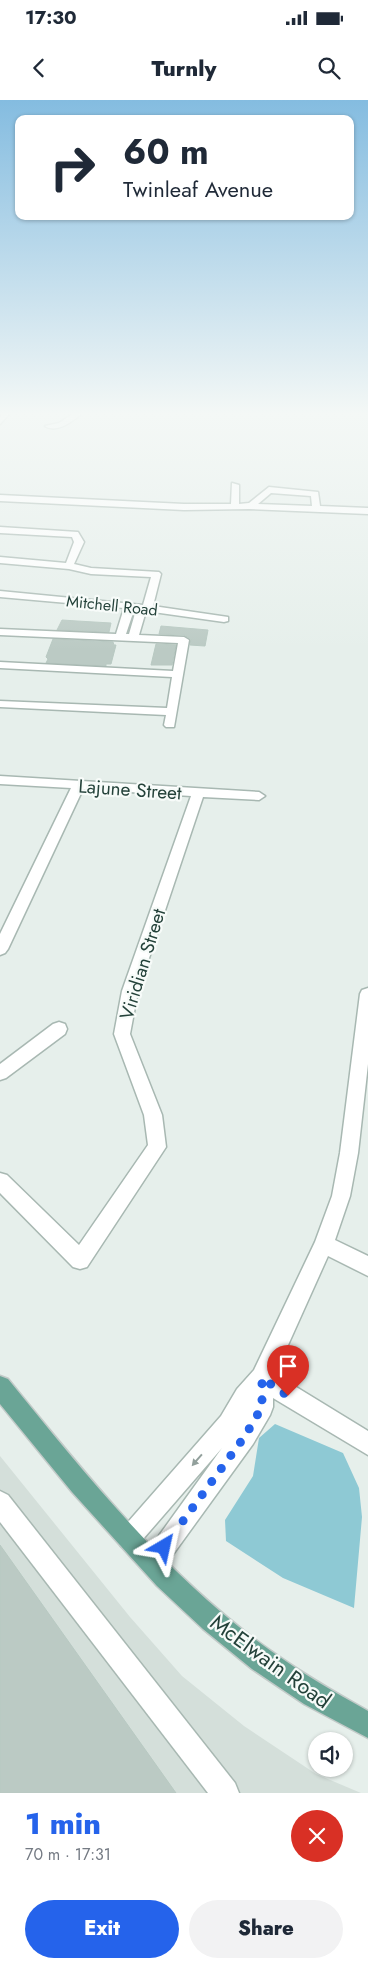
<!DOCTYPE html>
<html lang="en">
<head>
<meta charset="utf-8">
<style>
	body { margin:0; font-family:Jost,sans-serif; background:#f2f2f3; color:#1f2937; height:100vh; display:flex; flex-direction:column; font-size:19px; white-space:nowrap }
	* { box-sizing:border-box; margin:0 }
	p { font-size:16px; color:#747a83 }
	.icon { flex:none; width:28px; height:28px; fill:none; stroke:currentColor; stroke-width:2; stroke-linecap:round; stroke-linejoin:round }
	.map { position:relative; height:1693px; overflow:hidden }
	.sheet { display:flex; flex-direction:column; background:#fff; flex:1 }
	.sheet>* { flex:none }
	.hud { position:absolute; left:15px; top:15px; width:339px; height:105px; border-radius:10px; box-shadow:0 1px 4px #0004; background:#fff; color:#1f2937; overflow:hidden }
	.tools { position:absolute; left:308px; top:1632px; display:grid; gap:10px }
	.tools a { display:grid; place-items:center; width:45px; height:45px; border-radius:50%; background:#fff; box-shadow:0 1px 4px #0004; font-size:25px }
	.pin { position:absolute; display:grid; place-items:center; width:42px; height:42px; color:#fff; margin:-51px -21px; border-radius:50% 50% 50% 0; rotate:-45deg; box-shadow:0 0 5px #0007 }
	.pin .icon { rotate:45deg }
	.me { position:absolute; width:55px; margin:-28px; rotate:36deg; stroke-linejoin:round; filter:drop-shadow(0 0 4px #0008) }
	.turn { display:flex; align-items:center; gap:18px; height:105px; padding:0 25px; font-size:22px }
	.turn .icon { width:65px; height:65px; stroke-width:2.5 }
	.turn b { display:block; font-size:35px; line-height:42px }
	.round { display:grid; place-items:center; flex:none; width:52px; height:52px; border-radius:26px; background:#f2f2f3 }
	.summary { display:flex; align-items:center; justify-content:space-between; height:85px; padding:0 25px }
	h1 { font-size:30px; font-weight:800; line-height:38px; color:#2563eb }
	.button { display:flex; gap:10px; margin-top:auto; padding:10px 25px }
	.button a { flex:1; height:58px; border-radius:30px; background:#2563eb; color:#fff; font-size:20px; font-weight:800; line-height:58px; text-align:center }
	.button a+a { background:#f2f2f3; color:#1f2937 }
	.status { display:flex; justify-content:space-between; align-items:center; height:35px; padding:0 25px; background:#fff; direction:ltr }
	.status svg { height:14px; fill:currentColor }
	header { display:flex; justify-content:space-between; align-items:center; height:65px; padding:0 25px; background:#fff; font-size:22px; font-weight:800 }
	.map>svg:first-child { display:block }
</style>
</head>
<body>
<div class="status"><b>17:30</b><svg viewBox="0 0 49 12"><path d="M0 12V9h3v3zM5 12V6h3v6zM10 12V3h3v9zM15 12V0h3v12zM26 1h20v11H26zM47 4h2v5h-2z"/></svg></div>
<header><svg class="icon" aria-label="back" viewBox="0 0 24 24"><path d="M15 5l-7 7 7 7"/></svg>Turnly<svg class="icon" aria-label="search" viewBox="0 0 24 24"><circle cx="10" cy="10" r="6"/><path d="M15 15l6 6"/></svg></header>
<div class="map">
<svg width="368" height="1693" viewBox="0 0 368 1693">
	<rect width="100%" height="100%" fill="#e6efeb"/>
	<polygon fill="#d4dfda" points="0,1356 130,1517 182,1576 244,1626 316,1674 361,1693 0,1693"/>
	<polygon fill="#8ec9d4" points="275,1324 343,1353 359,1388 362,1417 354,1508 283,1478 226,1441 225,1420 253,1376 259,1338"/>
	<g fill="#bbcac4" stroke="#b8c9c2">
		<polygon points="62,520 77,521 111,523 109,532 57,530"/>
		<polygon points="161,526 208,530 205,546 190,545 191,539 184,535 159,534"/>
		<polygon points="53,539 113,542 114,545 116,545 111,564 106,564 106,566 46,563 48,559 46,557"/>
		<polygon points="156,544 176,545 172,565 151,565"/>
		<polygon points="0,1445 176,1693 0,1693"/>
	</g>
	<g fill="none" stroke-linecap="round" stroke-linejoin="round">
		<g stroke="#a8b8b2" stroke-width="3">
			<g id="minor">
				<polygon points="3,313 10,313 0,324 0,317"/>
				<path d="M74,313H82C73,321 57,334 45,326L59,323Z"/>
				<path d="M232,383L239,385V404L249,403L269,387L318,392L320,406L368,408V414L249,409L184,410L0,401V395L184,404H231ZM271,393L311,396L312,406L258,404Z"/>
				<path d="M0,427L78,432L84,442L74,464L91,468L159,472L161,474L153,506L228,517V521L224,522L146,511L139,535L184,537L189,540L174,627H166L164,625L166,615L0,607V601L167,608L172,577L0,568V562L173,571L178,543L0,535V529L116,534L124,508L0,497V491L143,505L151,477L91,474L69,469L0,463V457L66,463L74,442L72,437L0,433ZM134,510H136L129,534H126Z"/>
				<polygon points="0,676 259,692 265,696 259,700 203,697 138,891 130,934 162,1015 166,1047 87,1167 80,1169 73,1167 0,1093 0,1073 7,1075 79,1145 148,1045 144,1015 114,934 122,891 191,696 83,689 8,849 5,853 0,855 0,834 71,688 0,684"/>
				<polygon points="368,888 368,964 358,1053 350,1096 335,1140 368,1156 368,1176 328,1156 275,1274 368,1331 368,1355 273,1298 273,1307 270,1315 253,1344 161,1471 153,1475 145,1471 141,1463 145,1455 222,1348 137,1446 129,1450 121,1446 117,1438 121,1430 221,1316 237,1289 254,1270 315,1142 332,1096 340,1053 360,894 362,890"/>
				<polygon points="59,922 65,924 67,929 65,934 6,978 0,980 0,964 53,924"/>
				<polygon points="0,1391 8,1395 235,1683 239,1693 208,1693 0,1422"/>
			</g>
		</g>
		<g stroke="#c2cac8" stroke-width="3">
			<path id="major" d="M0,1276L8,1279C87,1376 168,1478 271,1551C302,1573 334,1592 368,1611V1638L304,1604L252,1569L203,1529L157,1486L72,1392L0,1304Z"/>
		</g>
		<use href="#minor" fill="#fff" fill-rule="evenodd"/>
		<use href="#major" fill="#6aa596" fill-rule="evenodd"/>
	</g>
	<defs><path id="oneway-solid" d="M-6-.8H1V-3.2L6.5 0L1 3.2V.8H-6Z" transform="scale(1.25)"/></defs>
	<use fill="#92a09c" href="#oneway-solid" transform="translate(197 1360) rotate(131)"/>
	<linearGradient id="sky" x2="0" y2="1"><stop stop-color="#84bce0"/><stop offset="0.57" stop-color="#f4f8f6"/><stop offset="1" stop-color="#f4f8f6" stop-opacity="0"/></linearGradient>
	<rect width="368" height="550" fill="url(#sky)"/>
	<g fill="none" stroke-linecap="round" stroke-linejoin="round">
		<polyline stroke="#2563eb" stroke-width="9" stroke-dasharray="0 16.2" points="164,1447 245,1336 262,1307 262,1278 288,1296"/>
	</g>
	<g text-anchor="middle" stroke-width="4.5" stroke-linejoin="round" paint-order="stroke">
		<g font-size="16" fill="#24423a" stroke="#f7fbf9">
			<text transform="translate(112 505) rotate(6)" y="6">Mitchell Road</text>
		</g>
		<g font-size="19" fill="#24423a" stroke="#f7fbf9">
			<text transform="translate(130 689) rotate(4)" y="7">Lajune Street</text>
			<text transform="translate(142 864) rotate(-73)" y="7">Viridian Street</text>
		</g>
		<g font-size="22" fill="#24423a" stroke="#f7fbf9">
			<text transform="translate(271 1561) rotate(36)" y="8">McElwain Road</text>
		</g>
	</g>
</svg>
<div class="tools">
<a><svg class="icon" aria-label="sound" viewBox="0 0 24 24"><path d="M4 9h4l5-4v14l-5-4H4zM17 9q2 3 0 6"/></svg></a>
</div>
<div class="pin" style="left:288px;top:1296px;background:#d93025"><svg class="icon" aria-label="arrive" viewBox="0 0 24 24"><path d="M6 21V4h12l-3 4 3 4H6"/></svg></div>
<svg class="me" style="left:164px;top:1447px" viewBox="-20 -20 40 40"><path d="M0-17L14 15 0 8-14 15z" fill="#2563eb" stroke="#fff" stroke-width="4"/></svg>
<div class="hud">
<div class="turn"><svg class="icon" aria-label="right" viewBox="0 0 24 24"><path d="M7 20v-9h11M14 6l5 5-5 5"/></svg><div><b>60 m</b>Twinleaf Avenue</div></div>
</div>
</div>
<section class="sheet">
<div class="summary"><div><h1>1 min</h1><p>70 m · 17:31</p></div><a class="round" style="background:#d93025;color:#fff"><svg class="icon" aria-label="close" viewBox="0 0 24 24"><path d="M6 6l12 12M18 6L6 18"/></svg></a></div>
<div class="button"><a>Exit</a><a>Share</a></div>
</section>
</body>
</html>
